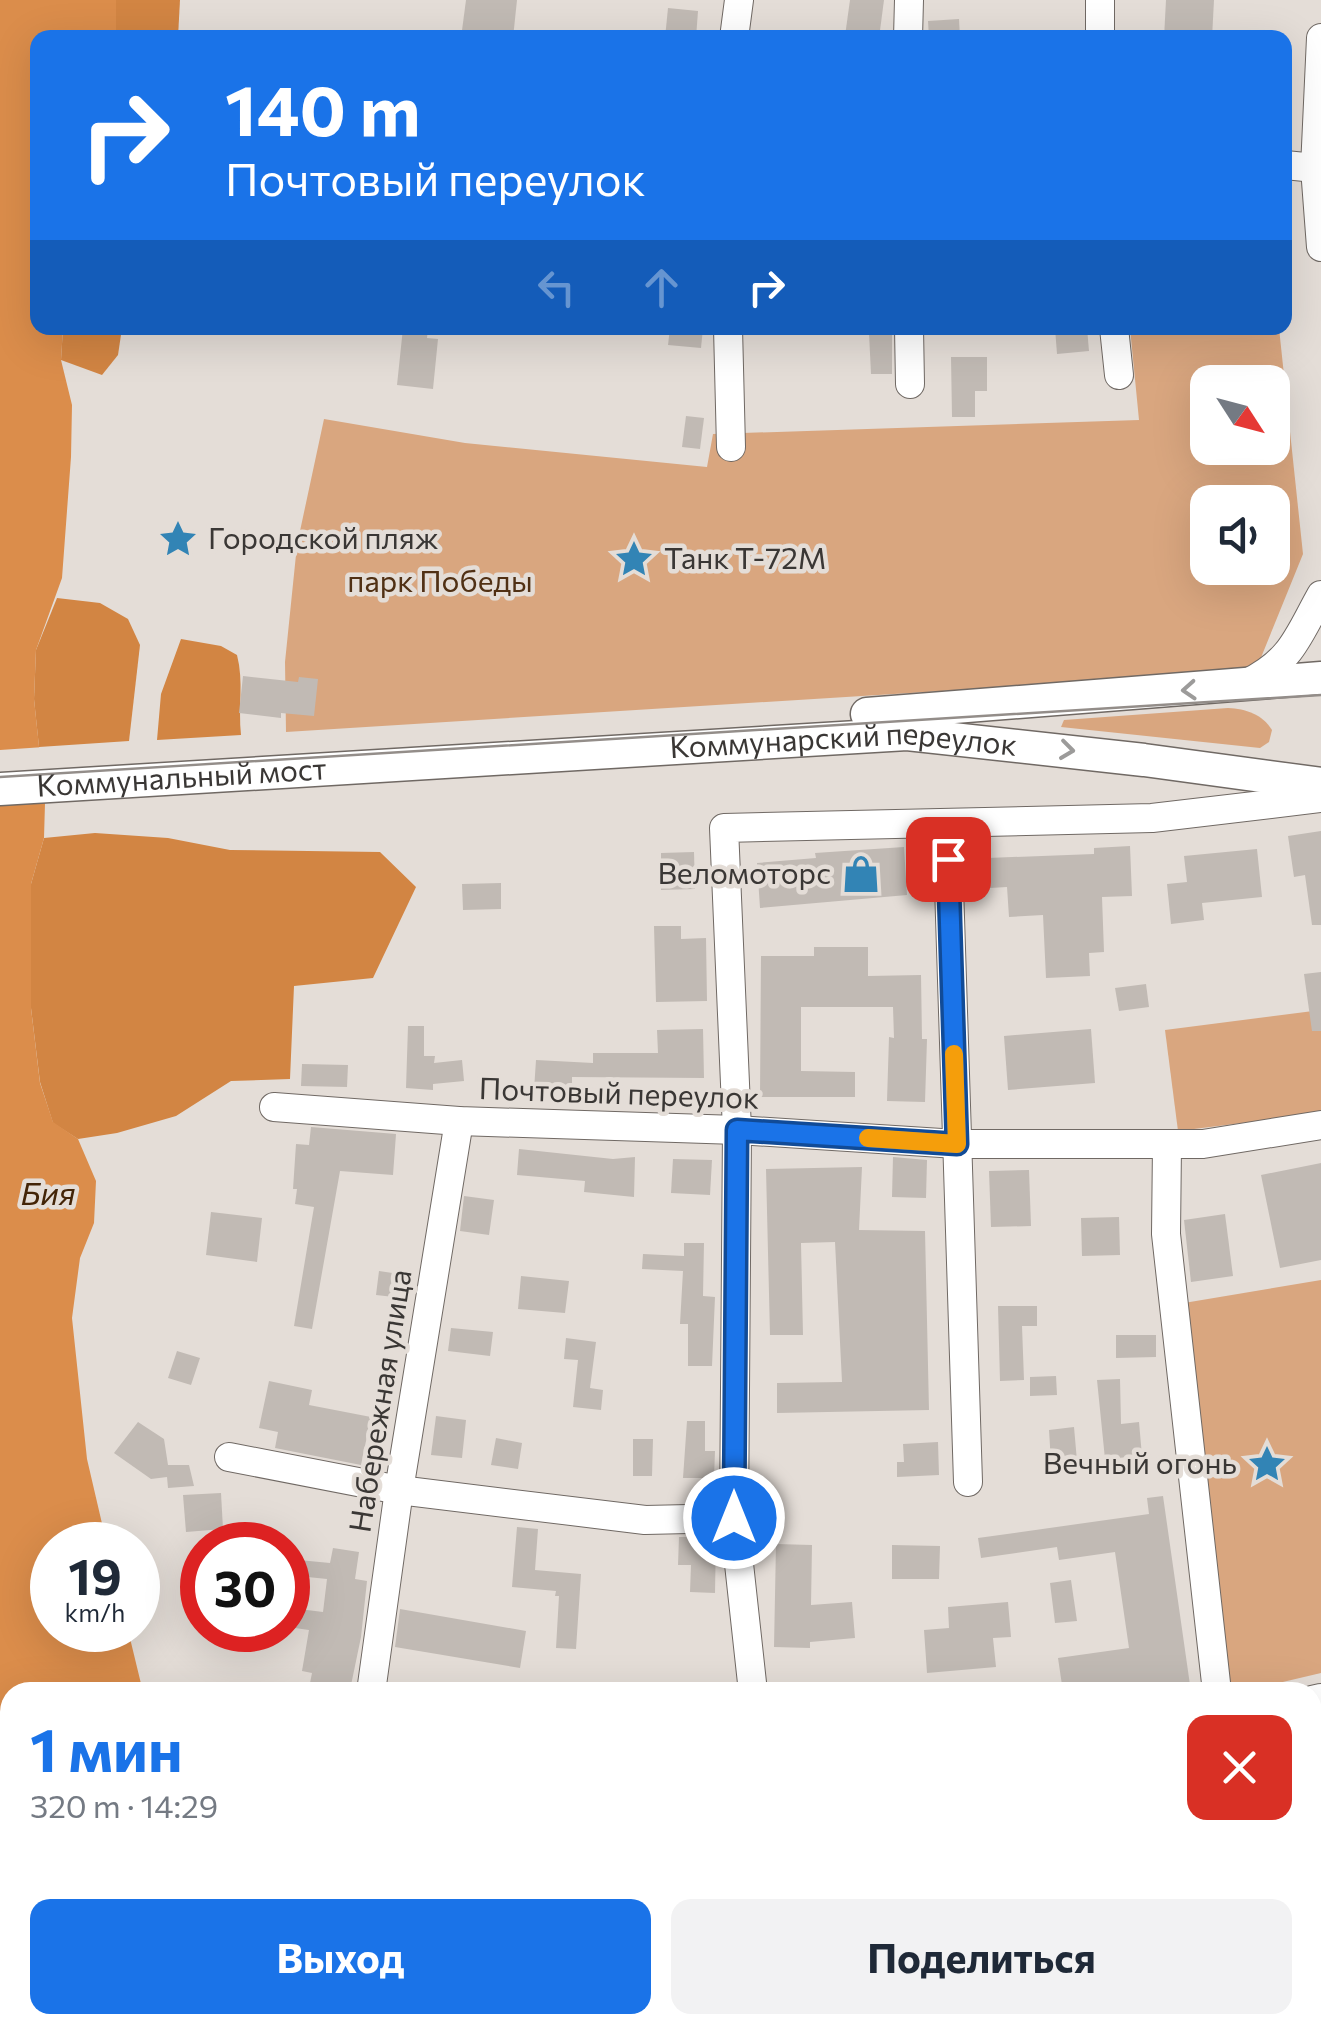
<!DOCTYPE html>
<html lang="ru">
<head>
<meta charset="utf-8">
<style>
	body { margin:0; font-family:Commissioner,sans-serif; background:#f2f2f3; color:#1f2937; height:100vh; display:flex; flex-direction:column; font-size:38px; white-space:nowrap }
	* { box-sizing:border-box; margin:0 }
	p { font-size:32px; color:#747a83 }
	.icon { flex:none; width:55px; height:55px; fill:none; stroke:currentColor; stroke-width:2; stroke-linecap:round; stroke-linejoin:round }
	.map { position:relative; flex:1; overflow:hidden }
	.side { position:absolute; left:0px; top:1682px; width:1322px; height:352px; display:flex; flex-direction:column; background:#fff; border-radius:30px 30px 0 0; box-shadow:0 10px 40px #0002 }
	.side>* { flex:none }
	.top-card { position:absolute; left:30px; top:30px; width:1262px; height:305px; border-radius:20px; box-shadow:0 10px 40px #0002; background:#1a73e8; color:#fff; overflow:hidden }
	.needle { width:65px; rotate:126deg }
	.fabs { position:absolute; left:1190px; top:365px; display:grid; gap:20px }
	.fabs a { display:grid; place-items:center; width:100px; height:100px; border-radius:20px; background:#fff; box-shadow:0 10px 40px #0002; font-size:50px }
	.speed { position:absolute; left:30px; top:1522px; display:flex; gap:20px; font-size:50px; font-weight:700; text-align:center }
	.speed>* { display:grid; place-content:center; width:130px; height:130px; border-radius:50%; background:#fff; box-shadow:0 10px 40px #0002; line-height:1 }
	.speed small { font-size:25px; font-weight:400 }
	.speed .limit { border:15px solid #d22; background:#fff; color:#111 }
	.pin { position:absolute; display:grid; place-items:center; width:85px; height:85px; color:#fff; margin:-42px; border-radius:20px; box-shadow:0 5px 15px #0006 }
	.me { position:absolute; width:110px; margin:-55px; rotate:0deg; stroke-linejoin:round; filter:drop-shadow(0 0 8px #0008) }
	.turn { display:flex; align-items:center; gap:35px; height:210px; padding:0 30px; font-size:45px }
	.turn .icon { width:130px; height:130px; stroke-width:2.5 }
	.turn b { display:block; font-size:70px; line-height:85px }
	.lanes { display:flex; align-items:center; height:95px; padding:0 30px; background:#0003; justify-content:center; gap:50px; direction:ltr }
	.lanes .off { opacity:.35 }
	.round { display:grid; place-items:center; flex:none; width:105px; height:105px; border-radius:20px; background:#f2f2f3 }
	.head { display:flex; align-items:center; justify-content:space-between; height:170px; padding:0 30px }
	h1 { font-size:60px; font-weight:700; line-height:75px; color:#1a73e8 }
	.action { display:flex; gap:20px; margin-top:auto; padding:20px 30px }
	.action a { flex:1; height:115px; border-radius:20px; background:#1a73e8; color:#fff; font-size:40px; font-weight:700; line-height:115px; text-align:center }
	.action a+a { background:#f2f2f3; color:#1f2937 }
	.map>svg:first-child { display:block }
</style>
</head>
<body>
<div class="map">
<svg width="1321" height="2033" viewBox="0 0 1321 2033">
	<rect width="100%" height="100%" fill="#e4ddd7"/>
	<g fill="#d9a67f" fill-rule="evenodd">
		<path d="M1130,328H1279L1303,554L1260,660L1245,672L286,732L285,662L297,545L324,419L465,443L707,467L713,434L1139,420ZM1208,382H1272V448H1208ZM1208,502H1272V568H1208Z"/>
		<path d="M1228,708C1246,709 1262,714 1272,730L1269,742L1260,748L1061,727L1064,720Z"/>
		<polygon points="1321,1010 1321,1113 1178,1131 1165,1030"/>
		<polygon points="1321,1280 1321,1673 1241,1692 1227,1692 1184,1303"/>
	</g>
	<g fill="#d28543">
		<polygon points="116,0 180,0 178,37 116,38"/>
		<polygon points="63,328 122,328 118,355 102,375 61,360"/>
		<polygon points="57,598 100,603 128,619 140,645 129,741 39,747 34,699 36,650"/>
		<path d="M181,639L221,646L237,655C244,682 238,707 241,735L157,740L161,694Z"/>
		<polygon points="95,833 168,838 230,850 380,852 416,887 373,978 294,986 290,1079 231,1081 176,1116 117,1133 78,1139 53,1123 40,1082 31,1008 31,884 44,838"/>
	</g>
	<polygon fill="#db8d4b" points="0,0 116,0 116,37 38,38 38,328 63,328 61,360 72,405 71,457 62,578 36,650 34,699 45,803 44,838 31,884 31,1008 40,1083 53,1122 78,1139 96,1181 94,1223 80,1258 72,1318 87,1459 107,1545 52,1545 52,1630 128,1630 143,1692 10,1692 10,2025 335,2025 343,2033 0,2033"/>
	<polygon fill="#e4ddd7" points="44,747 50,802 0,805 0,750"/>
	<g fill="#c1bab4">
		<polygon points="466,0 517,0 513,38 461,38"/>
		<polygon points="850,0 884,0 879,38 845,36"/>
		<polygon points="1166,0 1214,0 1212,38 1164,38"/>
		<polygon points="668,8 698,11 696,38 665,38"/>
		<polygon points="959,19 960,38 929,38 928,21"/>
		<polygon points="403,328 428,328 427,338 438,339 433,389 397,385"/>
		<polygon points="670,328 703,328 701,348 668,345"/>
		<polygon points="1055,328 1087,328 1089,351 1057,354"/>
		<polygon points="892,332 892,374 871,374 869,333"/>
		<polygon points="951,357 987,357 987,391 975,391 975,417 952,417"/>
		<polygon points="686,416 704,418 700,449 682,447"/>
		<polygon points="243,676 298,682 299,677 318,679 314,716 281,713 281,718 239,713"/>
		<polygon points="1321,831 1321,925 1312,925 1305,875 1294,877 1288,836"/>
		<polygon points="1130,846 1132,896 1102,897 1104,952 1089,953 1090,976 1046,978 1043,915 1009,917 1007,887 990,888 988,858 1094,854 1094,848"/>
		<polygon points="904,847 907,895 760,908 757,863 816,858 815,853"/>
		<polygon points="1257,849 1262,897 1202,903 1204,920 1171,924 1167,884 1187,882 1184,856"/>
		<polygon points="694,852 695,889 661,890 661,853"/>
		<polygon points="501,883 501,909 463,910 462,884"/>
		<polygon points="654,926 681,926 681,939 706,938 707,1001 656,1002"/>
		<polygon points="814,947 868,947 868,976 921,975 922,1039 927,1039 925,1102 887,1101 889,1037 894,1038 893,1007 801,1007 801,1071 855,1072 855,1097 760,1097 761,956 814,956"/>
		<polygon points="1321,972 1321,1031 1312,1031 1304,974"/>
		<polygon points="1146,984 1149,1007 1119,1011 1115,988"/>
		<polygon points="408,1026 424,1026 424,1056 435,1056 434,1063 462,1060 464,1081 433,1084 433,1090 406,1088"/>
		<polygon points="703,1029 704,1078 572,1077 572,1092 534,1090 536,1060 593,1063 593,1053 658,1053 657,1030"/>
		<polygon points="1091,1029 1095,1083 1008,1090 1004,1036"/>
		<polygon points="302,1064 348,1065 347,1087 301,1086"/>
		<polygon points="311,1127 396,1134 393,1175 340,1171 312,1329 294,1326 314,1207 295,1204 297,1189 293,1189 296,1144 309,1145"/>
		<polygon points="519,1149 613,1159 635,1157 634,1197 584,1192 585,1181 517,1175"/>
		<polygon points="893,1157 927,1160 926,1198 892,1197"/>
		<polygon points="673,1159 712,1160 710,1195 671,1193"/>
		<polygon points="1321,1163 1321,1260 1280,1268 1261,1175"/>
		<polygon points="862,1167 859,1230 925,1231 929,1410 777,1413 777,1383 842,1382 835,1242 801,1243 803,1335 770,1335 766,1169"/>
		<polygon points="1029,1170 1031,1226 991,1227 989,1171"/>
		<polygon points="464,1196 494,1200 489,1235 460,1231"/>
		<polygon points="211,1212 262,1218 257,1262 206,1255"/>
		<polygon points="1225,1214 1233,1276 1191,1282 1184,1220"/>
		<polygon points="1119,1217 1120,1255 1082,1256 1081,1218"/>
		<polygon points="684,1243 704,1243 703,1296 715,1297 712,1366 688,1366 688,1324 680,1324 683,1271 642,1269 643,1254 684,1256"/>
		<polygon points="379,1271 406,1275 403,1298 376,1295"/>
		<polygon points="521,1276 569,1281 565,1313 518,1309"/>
		<polygon points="998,1306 1037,1306 1037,1326 1022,1326 1024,1380 1000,1381"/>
		<polygon points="451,1328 493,1332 490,1356 448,1351"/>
		<polygon points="1116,1335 1156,1335 1156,1357 1116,1358"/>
		<polygon points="566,1338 596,1342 590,1388 603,1390 601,1410 573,1407 578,1360 564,1359"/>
		<polygon points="177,1351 200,1358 191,1385 168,1378"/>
		<polygon points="1056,1376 1057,1395 1030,1396 1030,1377"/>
		<polygon points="1120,1379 1121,1424 1139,1422 1142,1456 1105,1459 1097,1380"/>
		<polygon points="269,1381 312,1390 309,1405 371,1417 361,1465 275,1448 278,1432 259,1428"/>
		<polygon points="436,1416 466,1420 462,1458 431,1455"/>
		<polygon points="687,1421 705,1421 705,1451 715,1451 714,1478 683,1478"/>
		<polygon points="138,1422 164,1439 168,1465 189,1465 194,1486 168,1488 167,1477 151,1479 114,1453"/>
		<polygon points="1074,1427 1077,1461 1051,1463 1049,1430"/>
		<polygon points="496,1438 522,1443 518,1469 491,1465"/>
		<polygon points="633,1439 653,1439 652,1476 633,1476"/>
		<polygon points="938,1442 939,1475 897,1477 897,1462 904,1462 903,1444"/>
		<polygon points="221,1493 223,1529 186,1532 183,1495"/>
		<polygon points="1163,1496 1191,1692 1063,1692 1058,1658 1129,1648 1115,1552 1059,1560 1057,1547 981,1558 978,1538 1149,1514 1147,1498"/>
		<polygon points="517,1527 538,1529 535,1570 581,1574 576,1649 556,1648 559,1596 555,1596 556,1591 512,1587"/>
		<polygon points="679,1537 716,1537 715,1593 690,1592 691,1565 678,1565"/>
		<polygon points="776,1544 812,1545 811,1605 852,1602 855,1638 810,1642 810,1648 774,1647"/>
		<polygon points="892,1545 940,1546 939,1579 892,1579"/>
		<polygon points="333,1548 359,1552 355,1579 367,1581 361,1637 350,1690 310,1683 312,1673 302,1671 309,1630 288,1627 291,1608 323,1612 327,1579 288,1575 288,1559 330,1563"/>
		<polygon points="1071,1580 1077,1621 1055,1623 1050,1583"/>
		<polygon points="1008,1602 1011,1637 993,1638 996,1667 927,1673 924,1630 949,1628 948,1607"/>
		<polygon points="400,1609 526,1631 520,1668 395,1647"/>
	</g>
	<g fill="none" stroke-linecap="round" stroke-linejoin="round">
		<g stroke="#706964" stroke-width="30">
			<g id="minor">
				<polyline points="734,38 739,0"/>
				<polyline points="908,38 909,0"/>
				<polyline points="1100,38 1100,0"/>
				<polyline points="1321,38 1315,168 1321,247"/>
				<polyline points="1285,165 1315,168"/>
				<polyline points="728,328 731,447"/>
				<polyline points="909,328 910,384"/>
				<polyline points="1114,328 1119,375"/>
				<path d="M1247,683C1292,661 1298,636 1321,595"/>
				<polyline points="947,823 968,1482"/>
				<polyline points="274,1107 459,1121 737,1130 957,1144 1203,1144 1321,1125"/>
				<polyline points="1167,1145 1166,1234 1217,1692"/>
				<polyline points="229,1457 399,1490 645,1520 734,1518"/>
				<polyline points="371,1692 399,1490 459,1121"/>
				<polyline points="753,1692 734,1518 737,1130 724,828 1152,818 1321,798"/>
				<polyline points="1312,1700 1321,1698"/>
				<polyline points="1312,1888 1321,1922"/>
				<polyline points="455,2025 468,2033"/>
				<polyline points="804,2025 806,2033"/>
				<polyline points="1216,2025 1218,2033"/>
				<polyline points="561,2033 579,2025"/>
			</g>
		</g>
		<g stroke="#706964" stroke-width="35">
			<g id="major">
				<polyline points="867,714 1321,678"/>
				<path id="s1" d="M0,789L907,734L1144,760L1321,784"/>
			</g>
		</g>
		<use href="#minor" stroke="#fff" stroke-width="28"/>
		<use href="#major" stroke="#fff" stroke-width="32"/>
		<polyline stroke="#938d89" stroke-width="2.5" points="0,777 1321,695"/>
	</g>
	<defs><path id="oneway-chevron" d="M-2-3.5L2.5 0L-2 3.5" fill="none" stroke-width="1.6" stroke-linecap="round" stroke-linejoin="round" transform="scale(2.5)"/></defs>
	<g stroke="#9c9b9a">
		<use href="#oneway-chevron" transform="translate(1189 690) rotate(176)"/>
		<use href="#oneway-chevron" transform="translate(1067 750) rotate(7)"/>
	</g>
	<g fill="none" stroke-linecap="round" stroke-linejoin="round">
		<g stroke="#114b97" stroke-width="25">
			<polyline id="route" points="734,1518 737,1130 957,1144 948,859"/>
		</g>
		<use href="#route" stroke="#1a73e8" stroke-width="18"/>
		<polyline stroke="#f59e0b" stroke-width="18" points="868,1138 957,1144 954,1054"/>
	</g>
	<defs>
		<g id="sight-bare" transform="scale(3)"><path d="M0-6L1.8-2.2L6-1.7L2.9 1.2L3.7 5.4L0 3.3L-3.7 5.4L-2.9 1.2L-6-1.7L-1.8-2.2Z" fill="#3284b5" stroke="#e4ddd7" stroke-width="2.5" paint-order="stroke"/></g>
		<g id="shop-bare" transform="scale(3)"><path d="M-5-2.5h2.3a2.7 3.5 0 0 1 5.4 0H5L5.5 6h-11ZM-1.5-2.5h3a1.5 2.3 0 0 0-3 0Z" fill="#3284b5" stroke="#e4ddd7" stroke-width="2.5" paint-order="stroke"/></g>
	</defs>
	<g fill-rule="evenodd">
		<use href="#sight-bare" x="178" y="539"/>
		<use href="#sight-bare" x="634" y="559"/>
		<use href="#shop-bare" x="861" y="874"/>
		<use href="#sight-bare" x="1267" y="1464"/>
	</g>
	<g text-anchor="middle" stroke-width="9" stroke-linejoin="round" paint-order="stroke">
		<g font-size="30" fill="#3a3735" stroke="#e4ddd7" text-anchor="start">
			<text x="208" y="549">Городской пляж</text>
			<text x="664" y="569">Танк Т-72М</text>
			<text x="831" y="884" text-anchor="end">Веломоторс</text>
			<text x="1237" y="1474" text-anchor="end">Вечный огонь</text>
		</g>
		<g font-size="30" fill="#503014" stroke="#e4ddd7">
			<text x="440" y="592">парк Победы</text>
		</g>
		<g font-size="30" fill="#3a3735" stroke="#e4ddd7">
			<text dy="10" stroke="none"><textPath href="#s1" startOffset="845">Коммунарский переулок</textPath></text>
			<text dy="10" stroke="none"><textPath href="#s1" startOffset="182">Коммунальный мост</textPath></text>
			<text transform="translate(619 1094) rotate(2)" y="10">Почтовый переулок</text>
			<text transform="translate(381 1401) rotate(-81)" y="10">Набережная улица</text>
		</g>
		<g font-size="32" font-style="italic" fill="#432407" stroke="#e4ddd7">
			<text x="48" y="1205">Бия</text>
		</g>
	</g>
</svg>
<div class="fabs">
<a><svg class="needle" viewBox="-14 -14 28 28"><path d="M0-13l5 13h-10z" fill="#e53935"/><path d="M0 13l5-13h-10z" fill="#747a83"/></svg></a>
<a><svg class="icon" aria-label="sound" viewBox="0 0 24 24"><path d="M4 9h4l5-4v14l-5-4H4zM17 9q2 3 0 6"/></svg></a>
</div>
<div class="speed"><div>19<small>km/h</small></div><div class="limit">30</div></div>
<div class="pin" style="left:948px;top:859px;background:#d93025"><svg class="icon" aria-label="arrive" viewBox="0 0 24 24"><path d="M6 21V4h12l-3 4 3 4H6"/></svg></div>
<svg class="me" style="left:734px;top:1518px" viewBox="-20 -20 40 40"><circle r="17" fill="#1a73e8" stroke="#fff" stroke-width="3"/><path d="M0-11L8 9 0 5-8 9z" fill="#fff"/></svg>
<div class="top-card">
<div class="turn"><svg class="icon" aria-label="right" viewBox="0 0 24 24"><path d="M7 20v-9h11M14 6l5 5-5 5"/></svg><div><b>140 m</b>Почтовый переулок</div></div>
<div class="lanes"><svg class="icon off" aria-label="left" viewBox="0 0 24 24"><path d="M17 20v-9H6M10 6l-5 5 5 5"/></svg><svg class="icon off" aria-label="ahead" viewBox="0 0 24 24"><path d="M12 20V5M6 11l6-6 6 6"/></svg><svg class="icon" aria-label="right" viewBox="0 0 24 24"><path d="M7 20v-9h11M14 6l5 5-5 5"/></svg></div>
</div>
<section class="side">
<div class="head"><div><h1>1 мин</h1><p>320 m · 14:29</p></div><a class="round" style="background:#d93025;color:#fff"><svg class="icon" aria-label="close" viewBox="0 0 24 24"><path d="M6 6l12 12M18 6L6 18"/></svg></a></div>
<div class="action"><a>Выход</a><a>Поделиться</a></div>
</section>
</div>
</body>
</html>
